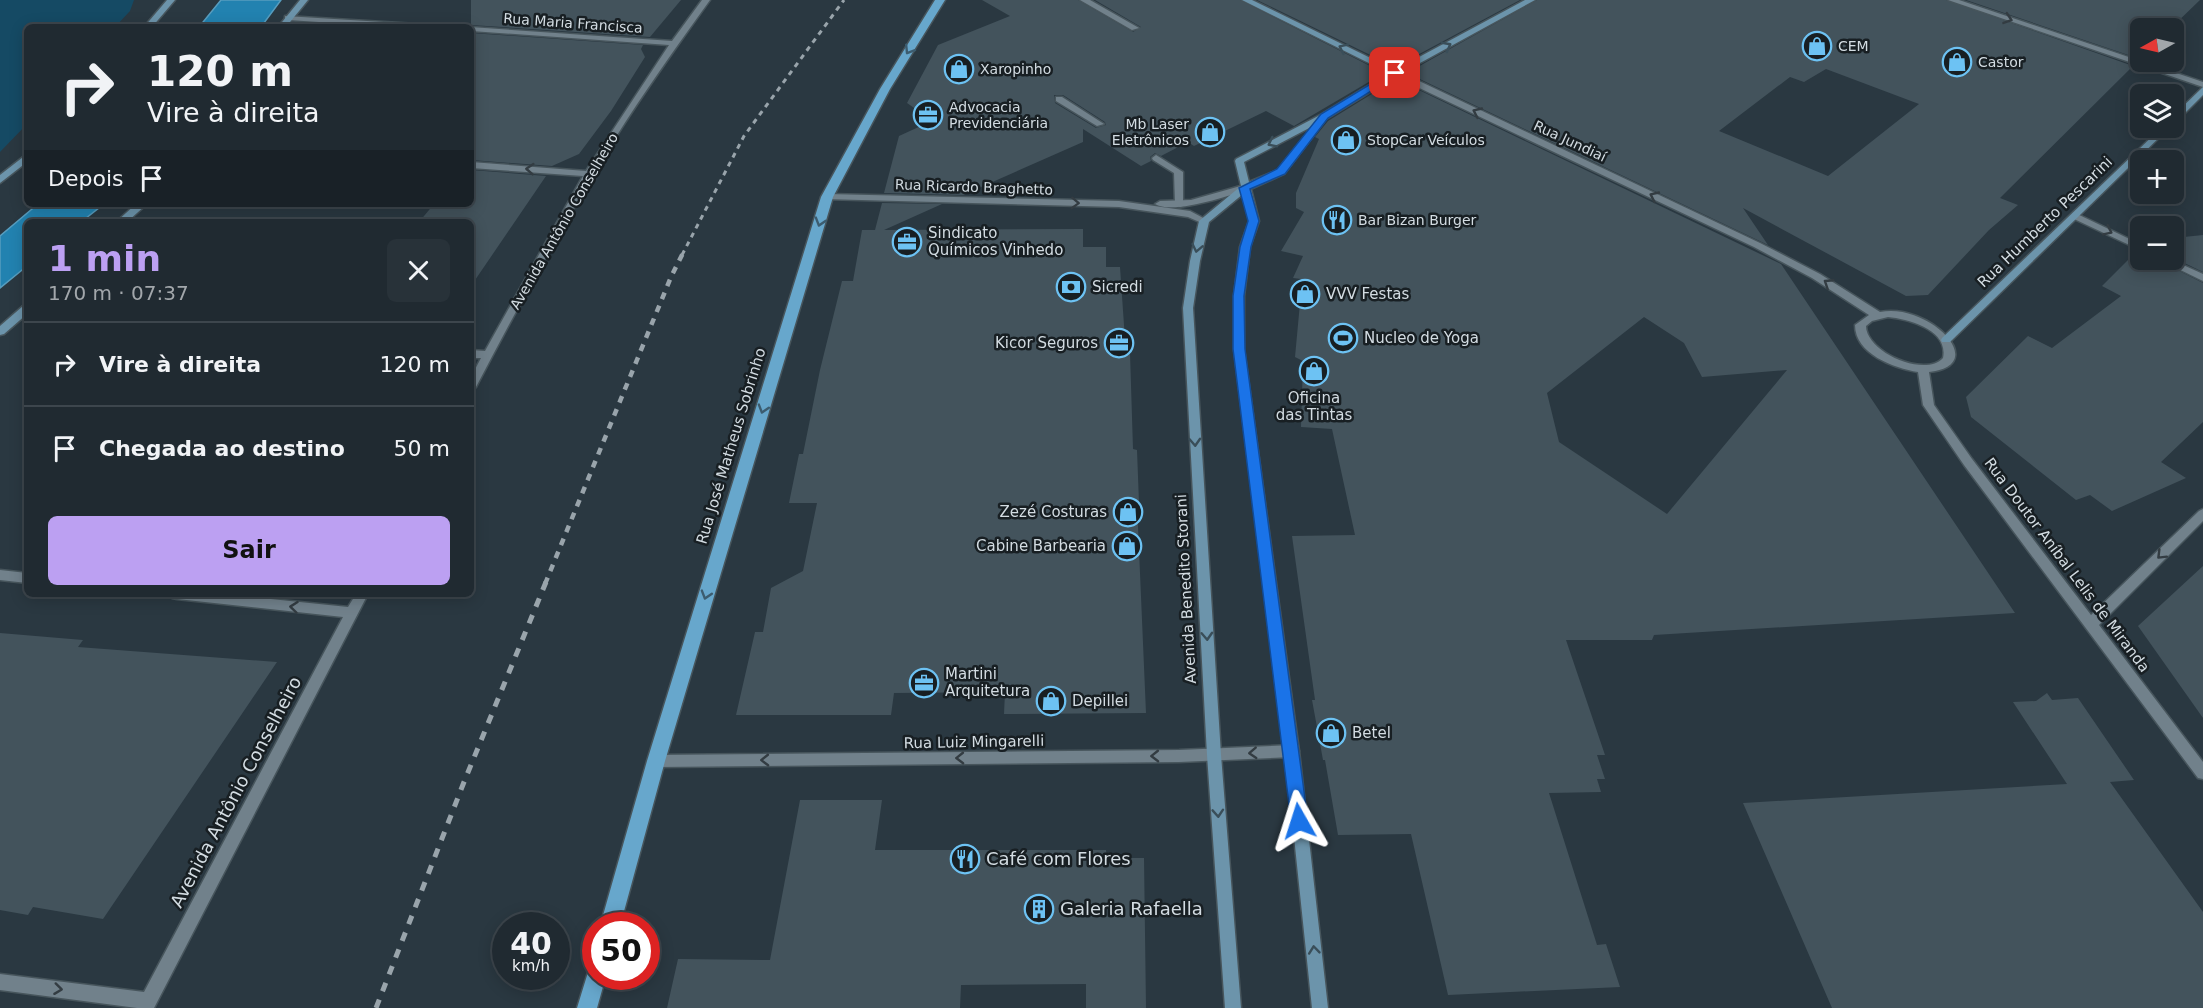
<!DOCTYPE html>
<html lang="pt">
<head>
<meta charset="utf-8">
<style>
	body { margin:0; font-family:"DejaVu Sans",sans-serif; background:#283239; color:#f1f3f6; height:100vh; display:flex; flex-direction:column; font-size:22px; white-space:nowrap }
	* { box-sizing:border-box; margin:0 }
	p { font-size:20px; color:#a2a7ab }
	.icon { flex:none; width:33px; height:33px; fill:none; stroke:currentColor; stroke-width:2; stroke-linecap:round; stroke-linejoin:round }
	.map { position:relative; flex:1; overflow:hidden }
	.sheet { position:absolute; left:24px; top:219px; width:450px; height:378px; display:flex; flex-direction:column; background:#202a31; border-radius:9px; box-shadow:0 3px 15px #0003,0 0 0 2px #3d464d }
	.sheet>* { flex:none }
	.hud { position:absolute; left:24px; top:24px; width:450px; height:183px; border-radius:9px; box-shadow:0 3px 15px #0003,0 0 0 2px #3d464d; background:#202a31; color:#f1f3f6; overflow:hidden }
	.needle { width:39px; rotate:262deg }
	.controls { position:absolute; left:2130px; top:18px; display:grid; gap:12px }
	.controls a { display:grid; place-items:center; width:54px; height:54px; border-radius:9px; background:#202a31; box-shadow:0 3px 15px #0003,0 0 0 2px #3d464d; font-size:30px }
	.speed { position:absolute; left:492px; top:912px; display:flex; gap:12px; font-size:30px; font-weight:700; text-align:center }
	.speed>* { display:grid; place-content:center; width:78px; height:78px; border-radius:50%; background:#202a31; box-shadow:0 3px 15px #0003,0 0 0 2px #3d464d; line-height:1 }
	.speed small { font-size:15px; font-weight:400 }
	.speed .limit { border:9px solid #d22; background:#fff; color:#111 }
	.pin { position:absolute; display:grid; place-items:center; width:51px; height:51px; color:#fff; margin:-26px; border-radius:12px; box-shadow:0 3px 9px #0006 }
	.me { position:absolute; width:66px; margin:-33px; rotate:354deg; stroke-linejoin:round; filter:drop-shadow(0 0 4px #0008) }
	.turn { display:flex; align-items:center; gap:21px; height:126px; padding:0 24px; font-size:27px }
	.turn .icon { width:78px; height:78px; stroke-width:2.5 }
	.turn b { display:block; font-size:42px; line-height:51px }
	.then { display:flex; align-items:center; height:57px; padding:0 24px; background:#0003; gap:12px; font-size:22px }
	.round { display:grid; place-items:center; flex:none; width:63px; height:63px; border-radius:9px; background:#283239 }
	.headline { display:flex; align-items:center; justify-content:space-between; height:102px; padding:0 24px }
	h1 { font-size:36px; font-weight:600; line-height:45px; color:#bca0f2 }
	.button { display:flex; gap:12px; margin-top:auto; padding:12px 24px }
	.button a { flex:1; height:69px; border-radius:9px; background:#bca0f2; color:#111; font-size:24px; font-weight:600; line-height:69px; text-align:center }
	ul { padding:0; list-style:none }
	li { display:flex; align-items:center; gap:18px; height:84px; padding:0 24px; border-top:2px solid #3d464d }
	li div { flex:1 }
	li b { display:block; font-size:22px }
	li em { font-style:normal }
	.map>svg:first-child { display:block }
</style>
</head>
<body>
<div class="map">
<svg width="2203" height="1008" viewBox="0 0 2203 1008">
	<rect width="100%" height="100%" fill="#2a3841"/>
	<polygon fill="#154a64" points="0,0 134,0 130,11 115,27 27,27 27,124 0,152"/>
	<g fill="#2282b0" stroke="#579dbf" stroke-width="1.5">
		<polygon points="221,0 281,0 261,27 199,27"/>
		<polygon points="38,204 104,204 81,222 27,222 27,266 0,288 0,236"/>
	</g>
	<g fill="#43535c" fill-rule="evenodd">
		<polygon points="471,0 681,0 650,37 471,25"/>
		<path d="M982,0H1078L1133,32L1141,27L1095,0H1240L1384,73L1294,126L1266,111L1194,146L1188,142L1161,156L1155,153L1150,157L1151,161L1141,166L1083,129V142L963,195L884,193L899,136L923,125L913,115L920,112L907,103L938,45L1010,16ZM1054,95H1063L1105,122L1106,125L1096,128L1055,103Z"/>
		<polygon points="1257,0 1520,0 1395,67"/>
		<path d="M1537,0H1946L2133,66L2000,198L2018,205L1989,230L1928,295L1906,296L1743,208L1768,245L1407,73ZM1826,69L1919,104L1828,176L1719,131L1790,77L1804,82Z"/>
		<polygon points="1966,0 2200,0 2171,28 2140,28 2140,59"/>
		<polygon points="471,33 643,45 641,49 645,57 611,111 579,154 552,166 471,160"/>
		<path d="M1396,79L1781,264L2015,613L1654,635L1652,640H1566L1605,755H1597L1605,779H1597L1601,792L1549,793L1597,945L1606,944L1620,987L1448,995L1411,834L1338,835L1325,760H1323L1312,700H1315L1292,536L1355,535L1332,429L1301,427L1303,361L1295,357L1300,303L1291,301L1301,279L1293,278L1303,256L1281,251L1304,212L1296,208V193L1319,139L1315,137L1328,121ZM1644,317L1684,343L1702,377L1787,370L1667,514L1559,442L1547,393Z"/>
		<polygon points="471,170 546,176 471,286 471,222 419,222 434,204 471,204"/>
		<polygon points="882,203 942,204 884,230 1083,229 1083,247 1106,247 1106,267 1120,267 1126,354 1130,353 1133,449 1137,450 1139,503 1137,503 1146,713 1004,714 1005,692 894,693 891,715 736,715 755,632 763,632 771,588 803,571 817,503 789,503 799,454 803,454 820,370 842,281 853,281 862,230 875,230"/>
		<polygon points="2203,235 2203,272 2174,258 2174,238"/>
		<polygon points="2137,251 2140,252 2140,260 2158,260 2203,283 2203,422 2161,462 2186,478 2112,511 2090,495 2076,500 1971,417 1966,397 2028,336 2052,348 2121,296 2102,286"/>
		<polygon points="2203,566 2203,718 2138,626"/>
		<polygon points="0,633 83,640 78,647 277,662 103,919 33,907 28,915 0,910"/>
		<polygon points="2047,693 2052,700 2078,698 2134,780 2110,782 2203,912 2203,1008 1832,1008 1743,803 2067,784 2013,702 2036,701"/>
		<polygon points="800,800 882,800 875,850 1106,850 1107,858 1144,858 1146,1008 1086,1008 1086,984 961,985 960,1008 667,1008 678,959 770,960"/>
	</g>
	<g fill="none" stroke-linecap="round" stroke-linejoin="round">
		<g stroke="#47555c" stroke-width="3">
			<g id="lane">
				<polygon points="1080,0 1090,0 1139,28 1132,30"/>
				<polygon points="1056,97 1062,97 1104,124 1097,126 1056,101"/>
				<polygon points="1156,155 1183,172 1183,206 1180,207 1175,204 1174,173 1153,160 1152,158"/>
			</g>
		</g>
		<g stroke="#47555c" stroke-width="3">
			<g id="street">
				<path d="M702,0H710C677,46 644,92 614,140C565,220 520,303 476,387L471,391V377L481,358H471V350L485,351L583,176L471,168V162L586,171L669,45L471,31L470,27L672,41Z"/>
				<polygon points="1948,0 1959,0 2203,82 2203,87"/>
				<polygon points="285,16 433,25 437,27 395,27 288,20 285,20"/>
				<path d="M1392,71H1398L1760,243L1820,274L1880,312C1928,302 1992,365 1929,372L1934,405L1972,459L2091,615L2199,511L2203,509V521L2099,625L2203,762V779L2198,778L1964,465L1923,405L1918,372C1894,368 1855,354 1855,325L1869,315L1812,278L1754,247L1392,75ZM1888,317C1909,319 1949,330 1943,358C1925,378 1866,352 1866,326L1872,321Z"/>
				<path d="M1244,185L1247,186V190C1228,196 1172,215 1155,204L1160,201L1191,200Z"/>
				<polygon points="827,194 1119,201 1190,211 1209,221 1204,224 1188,217 1119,207 824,199 822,197"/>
				<polygon points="2075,213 2140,244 2140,250 2072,218 2070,216"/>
				<polygon points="2160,260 2172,260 2203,274 2203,281"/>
				<polygon points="0,570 27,573 27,583 0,580"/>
				<polygon points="171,594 224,594 348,607 356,594 368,594 154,1008 137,1008 0,990 0,974 144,992 343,617 177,599 172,598"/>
				<polygon points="1292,745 1297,747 1299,751 1297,755 1292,757 1179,762 656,767 651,765 649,761 651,757 656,755 1179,750"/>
			</g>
		</g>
		<g stroke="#47555c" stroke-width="3">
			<g id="secondary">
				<polygon points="167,0 175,0 152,27 144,27"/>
				<polygon points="300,0 308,0 286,27 278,27"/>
				<path d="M1242,0H1252L1395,70L1525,0H1535L1398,75L1326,119L1284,174L1251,189L1259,221L1250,247L1244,296V349L1299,751L1328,1008H1312L1285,751L1234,349V296L1240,247L1249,221L1243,194L1209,222L1200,261L1193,308L1221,755L1241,1008H1225L1207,755L1183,308L1190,261L1199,221L1241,186L1235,161L1236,159L1322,114L1389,73ZM1313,126L1278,170L1249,182L1244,162Z"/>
				<polygon points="2203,87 2203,95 2177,121 2174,121 2174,115"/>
				<polygon points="2161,128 2169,128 1950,342 1942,342 1941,340 1942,338"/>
				<polygon points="27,154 27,162 0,183 0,175"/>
				<polygon points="136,204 147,204 127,222 116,222"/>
				<polygon points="27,305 27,314 4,334 0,335 0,326 23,306"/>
			</g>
		</g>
		<g stroke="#47555c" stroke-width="3">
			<g id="primary">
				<polygon points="935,0 945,0 890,89 833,197 665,761 620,926 600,926 647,761 821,197 880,89"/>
				<polygon points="596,966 596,976 606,976 597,1008 577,1008 589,969"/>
			</g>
		</g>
		<use href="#lane" fill="#71818b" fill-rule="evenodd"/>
		<use href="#street" fill="#71818b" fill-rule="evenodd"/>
		<use href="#secondary" fill="#6c94ab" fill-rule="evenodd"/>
		<use href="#primary" fill="#67a7cc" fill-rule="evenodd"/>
		<polyline stroke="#99a4ab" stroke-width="3" stroke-dasharray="5 5" stroke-linecap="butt" points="682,255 744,136 844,0"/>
		<polyline stroke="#99a4ab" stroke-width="4.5" stroke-dasharray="7 7" stroke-linecap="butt" points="545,584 671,277 683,253"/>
		<polyline stroke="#99a4ab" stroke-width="5" stroke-dasharray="9 9" stroke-linecap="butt" points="376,1008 464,782 546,582"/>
	</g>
	<defs><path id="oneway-chevron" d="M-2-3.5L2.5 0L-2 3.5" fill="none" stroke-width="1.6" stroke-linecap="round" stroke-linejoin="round" transform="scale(1.5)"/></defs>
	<g stroke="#333c42">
		<use href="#oneway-chevron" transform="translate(2008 19) rotate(19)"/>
		<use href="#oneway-chevron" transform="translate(1477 112) rotate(-155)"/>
		<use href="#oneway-chevron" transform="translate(530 169) rotate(-176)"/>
		<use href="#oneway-chevron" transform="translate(1654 196) rotate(-155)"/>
		<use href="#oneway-chevron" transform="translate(1075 203) rotate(2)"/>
		<use href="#oneway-chevron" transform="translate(2108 231) rotate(26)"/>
		<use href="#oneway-chevron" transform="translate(1828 283) rotate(-147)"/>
		<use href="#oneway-chevron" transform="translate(2161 555) rotate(135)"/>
		<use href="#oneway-chevron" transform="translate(294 607) rotate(-174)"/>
		<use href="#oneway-chevron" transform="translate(1253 753) rotate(177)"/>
		<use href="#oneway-chevron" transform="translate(1155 756) rotate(179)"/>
		<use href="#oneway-chevron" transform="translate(960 758) rotate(179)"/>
		<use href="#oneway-chevron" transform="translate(765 760) rotate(179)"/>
		<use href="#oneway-chevron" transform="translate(58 989) rotate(7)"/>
	</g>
	<g stroke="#3a4e59">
		<use href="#oneway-chevron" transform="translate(1447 46) rotate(-28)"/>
		<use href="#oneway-chevron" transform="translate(1343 48) rotate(-154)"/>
		<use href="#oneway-chevron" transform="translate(1272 143) rotate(153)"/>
		<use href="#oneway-chevron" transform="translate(1197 248) rotate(102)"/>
		<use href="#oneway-chevron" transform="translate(1195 442) rotate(87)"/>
		<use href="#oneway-chevron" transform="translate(1207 636) rotate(87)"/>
		<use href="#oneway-chevron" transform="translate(1218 813) rotate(86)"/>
		<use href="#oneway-chevron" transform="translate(1314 950) rotate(-96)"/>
	</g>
	<g stroke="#3c5c6f">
		<use href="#oneway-chevron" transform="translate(909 50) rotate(122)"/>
		<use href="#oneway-chevron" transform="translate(820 222) rotate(107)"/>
		<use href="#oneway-chevron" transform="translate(763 409) rotate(107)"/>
		<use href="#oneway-chevron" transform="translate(706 595) rotate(107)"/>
	</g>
	<polygon fill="#1a73e8" stroke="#114b97" stroke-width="1.5" points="1392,71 1400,73 1328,118 1285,174 1250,189 1259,221 1251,247 1244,296 1245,349 1308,821 1305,826 1299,828 1294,826 1291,821 1233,349 1233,296 1240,247 1248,221 1239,188 1277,169 1321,114"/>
	<defs>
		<g id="shop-ring" transform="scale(1.5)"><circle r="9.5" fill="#181f23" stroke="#6dc2f3" stroke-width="1.5"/><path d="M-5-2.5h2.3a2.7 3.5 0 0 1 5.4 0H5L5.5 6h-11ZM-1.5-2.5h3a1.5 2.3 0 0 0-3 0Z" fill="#6dc2f3"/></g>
		<g id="office-ring" transform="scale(1.5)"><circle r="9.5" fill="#181f23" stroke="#6dc2f3" stroke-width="1.5"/><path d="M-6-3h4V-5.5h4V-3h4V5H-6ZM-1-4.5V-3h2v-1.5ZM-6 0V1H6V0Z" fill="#6dc2f3"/></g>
		<g id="restaurant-ring" transform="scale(1.5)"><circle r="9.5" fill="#181f23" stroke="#6dc2f3" stroke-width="1.5"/><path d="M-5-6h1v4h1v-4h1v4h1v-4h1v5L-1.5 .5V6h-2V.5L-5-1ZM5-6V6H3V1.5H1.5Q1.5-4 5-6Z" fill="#6dc2f3"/></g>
		<g id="bank-ring" transform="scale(1.5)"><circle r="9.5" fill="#181f23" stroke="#6dc2f3" stroke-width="1.5"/><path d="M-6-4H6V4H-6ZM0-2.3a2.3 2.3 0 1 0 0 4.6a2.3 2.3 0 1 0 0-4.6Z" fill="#6dc2f3"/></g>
		<g id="stadium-ring" transform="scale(1.5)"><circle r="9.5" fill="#181f23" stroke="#6dc2f3" stroke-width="1.5"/><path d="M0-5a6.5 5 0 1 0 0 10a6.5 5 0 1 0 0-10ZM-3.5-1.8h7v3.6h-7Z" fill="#6dc2f3"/></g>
		<g id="building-ring" transform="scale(1.5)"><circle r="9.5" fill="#181f23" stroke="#6dc2f3" stroke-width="1.5"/><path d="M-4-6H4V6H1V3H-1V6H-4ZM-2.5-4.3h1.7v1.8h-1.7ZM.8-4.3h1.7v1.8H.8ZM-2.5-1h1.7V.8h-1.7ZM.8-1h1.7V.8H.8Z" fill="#6dc2f3"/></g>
	</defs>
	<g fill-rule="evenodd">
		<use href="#shop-ring" x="1817" y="46"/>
		<use href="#shop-ring" x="1957" y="62"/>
		<use href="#shop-ring" x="959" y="69"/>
		<use href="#office-ring" x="928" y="115"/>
		<use href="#shop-ring" x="1210" y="132"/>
		<use href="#shop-ring" x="1346" y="140"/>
		<use href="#restaurant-ring" x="1337" y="220"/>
		<use href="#office-ring" x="907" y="242"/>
		<use href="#bank-ring" x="1071" y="287"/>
		<use href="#shop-ring" x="1305" y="294"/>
		<use href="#stadium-ring" x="1343" y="338"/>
		<use href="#office-ring" x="1119" y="343"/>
		<use href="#shop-ring" x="1314" y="371"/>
		<use href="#shop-ring" x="1128" y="512"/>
		<use href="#shop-ring" x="1127" y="546"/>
		<use href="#office-ring" x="924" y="683"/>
		<use href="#shop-ring" x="1051" y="701"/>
		<use href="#shop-ring" x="1331" y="733"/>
		<use href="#restaurant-ring" x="965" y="859"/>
		<use href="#building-ring" x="1039" y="909"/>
	</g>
	<g text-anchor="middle" stroke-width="5" stroke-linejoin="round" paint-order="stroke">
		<g font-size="14" fill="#d3dce2" stroke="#181f23">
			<text transform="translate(573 23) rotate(4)" y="5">Rua Maria Francisca</text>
			<text transform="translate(1570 141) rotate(25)" y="5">Rua Jundiaí</text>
			<text transform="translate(974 187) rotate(2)" y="5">Rua Ricardo Braghetto</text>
			<text transform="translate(564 221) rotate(-60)" y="5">Avenida Antônio Conselheiro</text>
		</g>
		<g font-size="14" fill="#d3dce2" stroke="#181f23" text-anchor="start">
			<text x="1838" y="51">CEM</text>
			<text x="1978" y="67">Castor</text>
			<text x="980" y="74">Xaropinho</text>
			<text x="949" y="112">Advocacia<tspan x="949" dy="16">Previdenciária</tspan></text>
			<text x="1189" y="129" text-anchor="end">Mb Laser<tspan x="1189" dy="16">Eletrônicos</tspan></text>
			<text x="1367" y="145">StopCar Veículos</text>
			<text x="1358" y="225">Bar Bizan Burger</text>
		</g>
		<g font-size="15" fill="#d3dce2" stroke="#181f23">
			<text transform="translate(2045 222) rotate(-44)" y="5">Rua Humberto Pescarini</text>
			<text transform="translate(731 446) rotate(-73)" y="5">Rua José Matheus Sobrinho</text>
			<text transform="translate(2067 565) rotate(53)" y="5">Rua Doutor Aníbal Lelis de Miranda</text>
			<text transform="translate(1186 589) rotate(-93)" y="5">Avenida Benedito Storani</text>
			<text transform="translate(974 742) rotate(-1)" y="5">Rua Luiz Mingarelli</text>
		</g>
		<g font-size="15" fill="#d3dce2" stroke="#181f23" text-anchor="start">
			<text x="928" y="238">Sindicato<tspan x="928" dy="17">Químicos Vinhedo</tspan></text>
			<text x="1092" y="292">Sicredi</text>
			<text x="1326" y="299">VVV Festas</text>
			<text x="1364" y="343">Nucleo de Yoga</text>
			<text x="1098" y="348" text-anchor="end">Kicor Seguros</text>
			<text x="1314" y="403" text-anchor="middle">Oficina<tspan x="1314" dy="17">das Tintas</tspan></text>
			<text x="1107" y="517" text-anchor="end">Zezé Costuras</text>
			<text x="1106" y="551" text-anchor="end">Cabine Barbearia</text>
			<text x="945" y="679">Martini<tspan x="945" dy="17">Arquitetura</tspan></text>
			<text x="1072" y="706">Depillei</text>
			<text x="1352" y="738">Betel</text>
		</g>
		<g font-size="18" fill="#d3dce2" stroke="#181f23">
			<text transform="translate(236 792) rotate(-62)" y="6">Avenida Antônio Conselheiro</text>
		</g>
		<g font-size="18" fill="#d3dce2" stroke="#181f23" text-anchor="start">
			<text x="986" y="865">Café com Flores</text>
			<text x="1060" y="915">Galeria Rafaella</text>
		</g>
	</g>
</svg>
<div class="controls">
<a><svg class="needle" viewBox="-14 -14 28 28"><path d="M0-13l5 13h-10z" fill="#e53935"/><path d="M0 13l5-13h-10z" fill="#a2a7ab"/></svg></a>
<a><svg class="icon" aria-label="layers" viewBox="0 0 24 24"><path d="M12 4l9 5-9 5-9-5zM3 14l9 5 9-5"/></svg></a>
<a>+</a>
<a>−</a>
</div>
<div class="speed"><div>40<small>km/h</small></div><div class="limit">50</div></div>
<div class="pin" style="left:1395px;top:73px;background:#d93025"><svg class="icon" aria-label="arrive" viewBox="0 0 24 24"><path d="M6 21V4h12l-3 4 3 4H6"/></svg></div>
<svg class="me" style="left:1299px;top:821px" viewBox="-20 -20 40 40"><path d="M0-17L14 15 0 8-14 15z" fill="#1a73e8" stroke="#fff" stroke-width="4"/></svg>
<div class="hud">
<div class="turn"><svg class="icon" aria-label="right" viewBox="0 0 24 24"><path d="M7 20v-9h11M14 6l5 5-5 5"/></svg><div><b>120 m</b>Vire à direita</div></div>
<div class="then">Depois<svg class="icon" aria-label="arrive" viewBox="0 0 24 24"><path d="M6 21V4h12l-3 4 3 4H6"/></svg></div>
</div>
<section class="sheet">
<div class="headline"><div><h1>1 min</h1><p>170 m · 07:37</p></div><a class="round"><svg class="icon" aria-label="close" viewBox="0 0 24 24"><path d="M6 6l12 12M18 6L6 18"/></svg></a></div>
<ul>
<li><svg class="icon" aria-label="right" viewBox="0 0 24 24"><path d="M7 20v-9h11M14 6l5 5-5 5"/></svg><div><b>Vire à direita</b></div><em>120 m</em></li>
<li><svg class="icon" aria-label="arrive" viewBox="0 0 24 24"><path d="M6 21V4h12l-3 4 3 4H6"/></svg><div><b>Chegada ao destino</b></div><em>50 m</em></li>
</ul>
<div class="button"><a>Sair</a></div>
</section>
</div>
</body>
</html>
